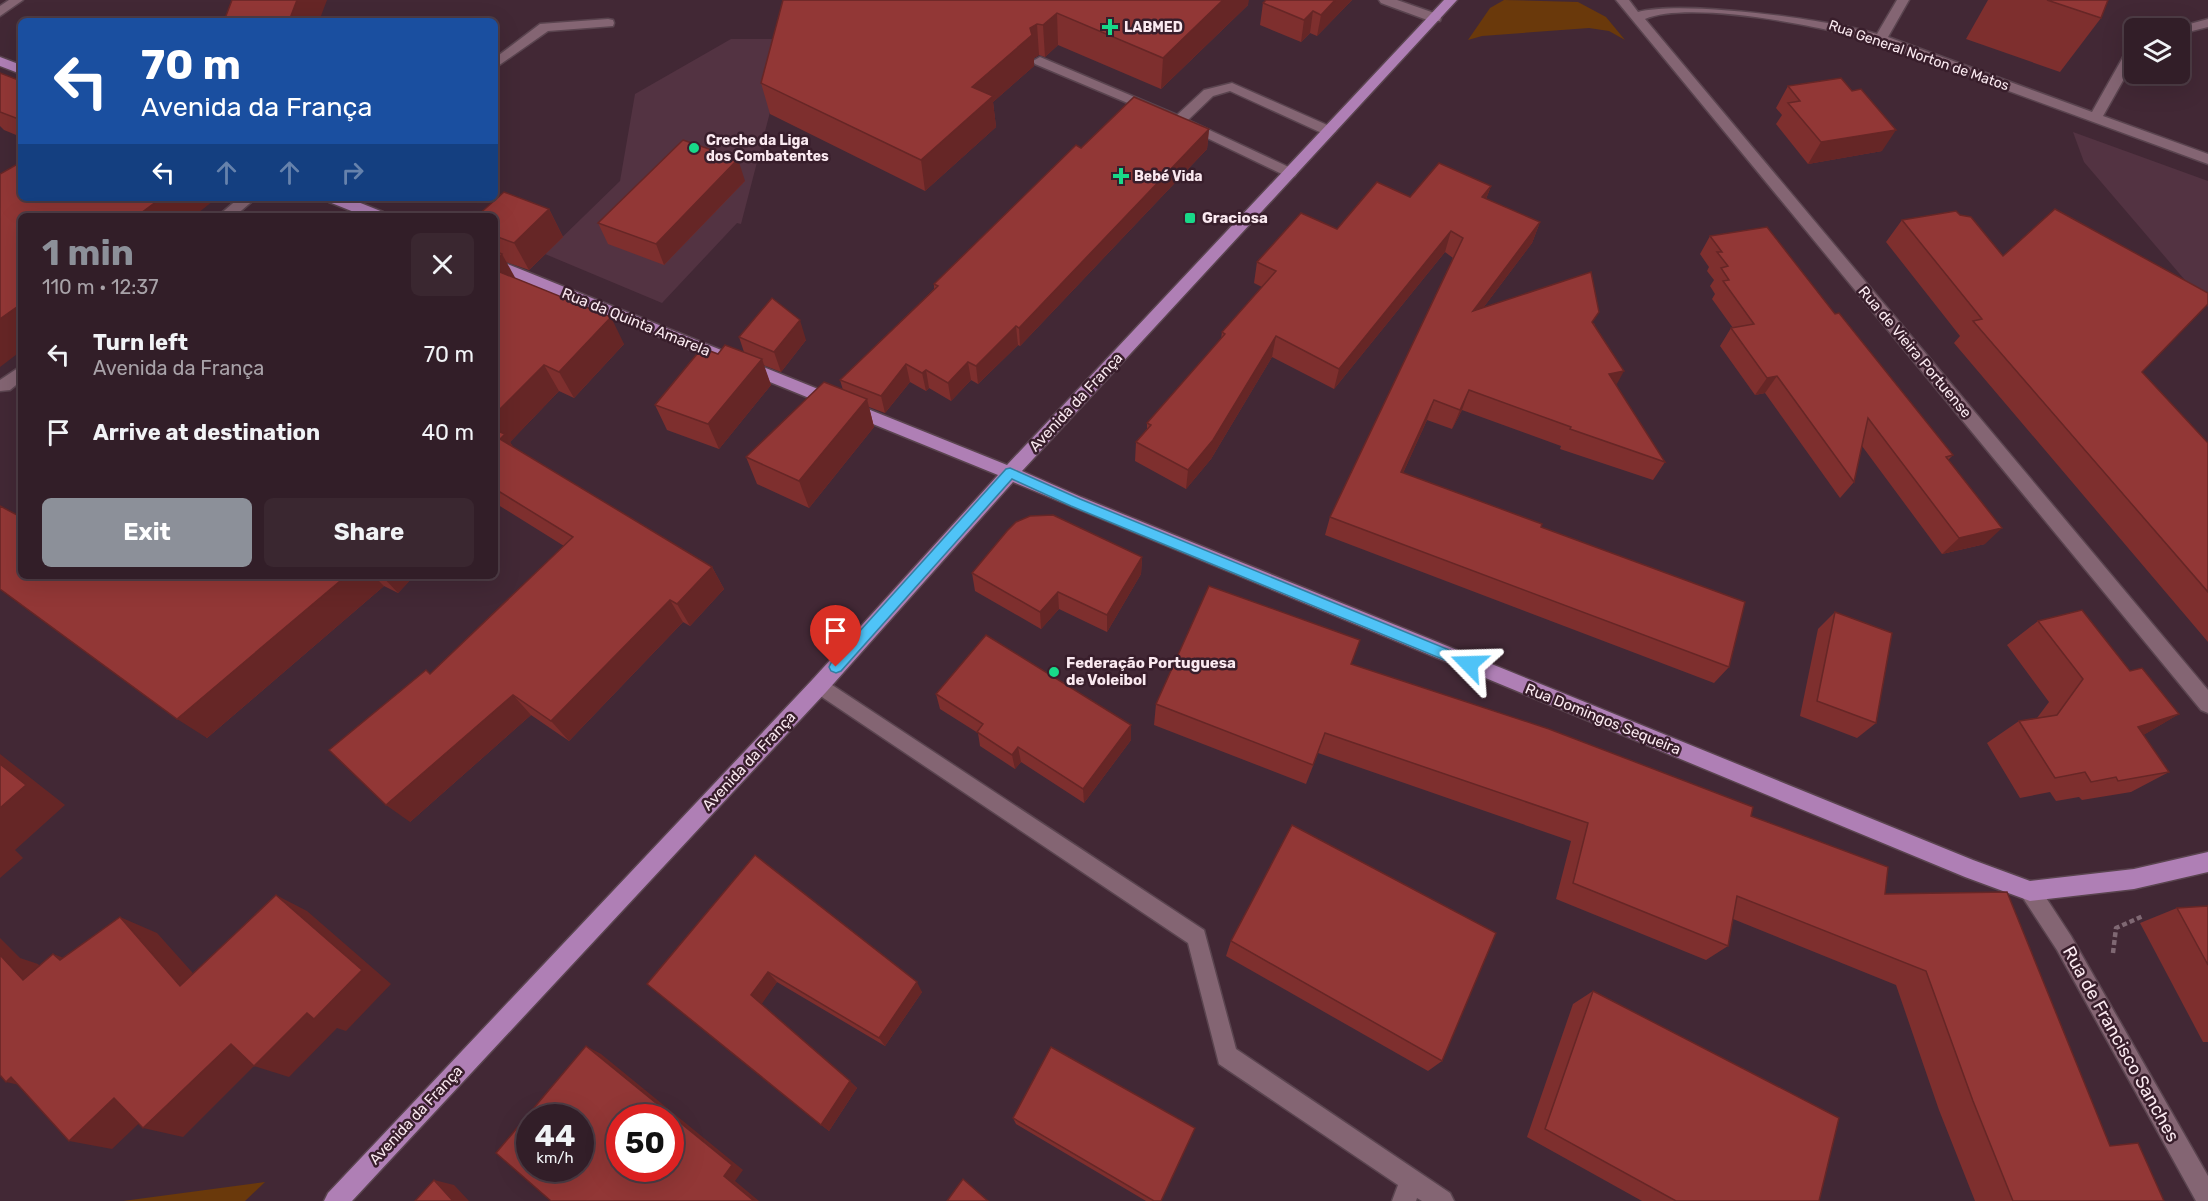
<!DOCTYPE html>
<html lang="en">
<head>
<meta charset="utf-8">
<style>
	body { margin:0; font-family:Rubik,sans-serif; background:#3a2730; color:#f1f3f6; height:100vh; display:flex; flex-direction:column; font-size:22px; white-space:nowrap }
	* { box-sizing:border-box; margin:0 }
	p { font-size:20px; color:#a8a2a8 }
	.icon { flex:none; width:33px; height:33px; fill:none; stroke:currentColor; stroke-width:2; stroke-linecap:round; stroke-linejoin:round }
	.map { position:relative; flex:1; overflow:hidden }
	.panel { position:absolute; left:18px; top:213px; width:480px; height:366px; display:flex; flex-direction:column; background:#321e28; border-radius:9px; box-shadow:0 6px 24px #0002,0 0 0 2px #4d3c45 }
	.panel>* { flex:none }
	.banner { position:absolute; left:18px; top:18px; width:480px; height:183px; border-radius:9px; box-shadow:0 6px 24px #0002,0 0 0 2px #4d3c45; background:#1a4fa0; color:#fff; overflow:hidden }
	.buttons { position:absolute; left:2124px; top:18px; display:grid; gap:12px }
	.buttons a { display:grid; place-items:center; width:66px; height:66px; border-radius:9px; background:#321e28; box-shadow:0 6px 24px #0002,0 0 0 2px #4d3c45; font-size:30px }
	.speed { position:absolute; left:516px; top:1104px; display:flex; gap:12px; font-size:30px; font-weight:700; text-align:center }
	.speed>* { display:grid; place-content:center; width:78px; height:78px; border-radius:50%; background:#321e28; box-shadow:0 6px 24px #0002,0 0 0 2px #4d3c45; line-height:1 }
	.speed small { font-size:15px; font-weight:400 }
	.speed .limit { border:9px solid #d22; background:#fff; color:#111 }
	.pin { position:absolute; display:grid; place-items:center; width:51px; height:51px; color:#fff; margin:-62px -26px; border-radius:50% 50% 50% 0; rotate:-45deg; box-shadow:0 0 6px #0007 }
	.pin .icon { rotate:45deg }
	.me { position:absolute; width:66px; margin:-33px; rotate:292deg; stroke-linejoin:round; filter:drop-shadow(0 0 4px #0008) }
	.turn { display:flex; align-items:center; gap:21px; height:126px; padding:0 24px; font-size:27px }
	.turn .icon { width:78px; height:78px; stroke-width:2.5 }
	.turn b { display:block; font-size:42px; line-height:51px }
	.lanes { display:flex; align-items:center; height:57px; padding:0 24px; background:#0003; justify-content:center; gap:30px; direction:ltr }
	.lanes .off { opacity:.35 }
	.round { display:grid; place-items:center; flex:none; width:63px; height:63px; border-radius:9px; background:#3a2730 }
	.summary { display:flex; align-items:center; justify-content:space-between; height:102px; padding:0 24px }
	h1 { font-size:36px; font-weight:700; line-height:45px; color:#8c9099 }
	.button { display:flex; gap:12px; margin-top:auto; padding:12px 24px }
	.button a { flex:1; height:69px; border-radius:9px; background:#8c9099; color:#fff; font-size:24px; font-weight:700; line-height:69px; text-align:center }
	.button a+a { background:#3a2730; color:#f1f3f6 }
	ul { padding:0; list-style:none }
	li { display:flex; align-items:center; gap:18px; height:78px; padding:0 24px }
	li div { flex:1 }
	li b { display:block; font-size:22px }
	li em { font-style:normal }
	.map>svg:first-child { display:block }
</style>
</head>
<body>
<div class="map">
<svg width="2208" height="1201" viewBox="0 0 2208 1201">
	<rect width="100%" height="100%" fill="#422835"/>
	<g fill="#533342">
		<polygon points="731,39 789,39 741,224 737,223 662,303 545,254 620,181 635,94"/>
		<polygon points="2073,132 2208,181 2208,307 2084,162"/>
	</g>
	<g fill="#6a390b">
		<polygon points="1504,0 1578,2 1606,17 1625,40 1609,31 1589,28 1482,36 1468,40 1490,8"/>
		<polygon points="265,1182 245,1201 123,1201"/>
	</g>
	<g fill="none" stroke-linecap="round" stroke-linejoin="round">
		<g stroke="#5a444f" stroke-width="3">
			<g id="minor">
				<polygon points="9,0 23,0 0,16 0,6"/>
				<polygon points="1379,0 1397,0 1440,15 1441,18 1440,21 1430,21 1381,3"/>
				<path d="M1616,0H1629L1638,12C1682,0 1826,19 1877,34L1897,0H1909L1888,37L2092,112L2127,50L2134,46V61L2103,116L2208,154V164L1875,42C1824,26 1689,0 1645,19L2208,690V713L2201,710Z"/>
				<polygon points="608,19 613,20 614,23 613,26 548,31 495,68 495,58 540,24"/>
				<polygon points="2208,19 2208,27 2180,34 2180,28 2175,28"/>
				<polygon points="1040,57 1177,115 1204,90 1232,83 1334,128 1336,131 1329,136 1324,134 1230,91 1213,96 1188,120 1295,170 1297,173 1295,176 1290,178 1180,125 1035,64 1033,61"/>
				<polygon points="239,198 256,198 235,216 218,216"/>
				<polygon points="21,366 21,381 10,390 0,391 0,380"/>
				<polygon points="820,677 1204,930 1236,1049 1450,1193 1454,1201 1422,1201 1417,1198 1416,1201 1392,1201 1398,1185 1219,1064 1188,943 813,691 811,685 813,679"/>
				<polygon points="2030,881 2037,884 2071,936 2208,1176 2208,1201 2196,1201 2057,950 2023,898 2020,891 2023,884"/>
			</g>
		</g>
		<g stroke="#5a444f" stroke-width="3">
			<g id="major">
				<polygon points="1444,0 1457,0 1022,471 1081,497 1973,860 2030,881 2134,869 2208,852 2208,872 2134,889 2030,901 1965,877 1013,482 827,691 352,1201 324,1201 328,1193 813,679 998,475 495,270 495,259 1007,465"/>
				<polygon points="0,57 21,65 21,74 0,66"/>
				<polygon points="327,198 348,198 383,212 385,216 364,216 329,202"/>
			</g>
		</g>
		<polyline stroke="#7f6873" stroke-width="4.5" stroke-dasharray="5 3" stroke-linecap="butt" points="2113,953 2116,928 2143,916"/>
		<use href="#minor" fill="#846573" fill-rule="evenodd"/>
		<use href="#major" fill="#af7fb5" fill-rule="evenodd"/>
	</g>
	<g fill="#7e2f2e">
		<polygon points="783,0 1248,5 1161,89 1058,45 1045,57 1039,55 1034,58 1034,66 993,102 996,127 925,191 770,114 761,83"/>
		<polygon points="1352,0 1317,36 1310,33 1301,42 1260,25 1263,3"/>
		<polygon points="1988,0 2108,0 2101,18 2060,72 1966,39"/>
		<polygon points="0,73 21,81 21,137 4,130 0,126"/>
		<polygon points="1788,86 1852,91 1882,151 1808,164 1776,124 1782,115 1776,108"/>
		<polygon points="1209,129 1207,149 1020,346 1018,345 978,384 971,380 951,401 929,388 926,391 910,382 885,413 869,407 874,427 809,508 757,484 746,457 843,390 840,380 934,289 934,284 1081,148"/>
		<polygon points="745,181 664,265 608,244 598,223"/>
		<polygon points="1491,186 1486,199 1540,222 1532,243 1483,308 1594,323 1616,385 1665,462 1653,480 1560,449 1561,446 1462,410 1452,429 1427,420 1403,473 1541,527 1729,667 1714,683 1325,535 1330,517 1453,258 1445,252 1334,389 1272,357 1211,459 1186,489 1135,461 1136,442 1147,429 1147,423 1221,339 1222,332 1262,287 1254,283 1257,262 1337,229 1410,197"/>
		<polygon points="549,209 563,237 529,270 506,262 515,279 624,344 574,398 559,391 510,442 513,447 712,567 724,589 690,626 683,622 569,741 531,715 410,822 430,674 564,546 495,503 495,216"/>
		<polygon points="1960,215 2003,256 2142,372 2208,443 2208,642 1954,343 1960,336 1886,242 1902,220"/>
		<polygon points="1710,236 1835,314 1953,455 1948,460 1985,544 1942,554 1862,446 1854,482 1840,498 1765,393 1755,395 1720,346 1731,328 1733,328 1712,299 1715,294 1710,286 1714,280 1707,271 1709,267 1700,254"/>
		<polygon points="739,337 806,340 781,372 763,365 771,385 719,449 667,430 655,405 718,354 744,352"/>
		<polygon points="1142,557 1141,574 1107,632 1059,609 1041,629 975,591 972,573"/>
		<polygon points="21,576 414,576 398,593 384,586 207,738"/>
		<polygon points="1835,612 1876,723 1857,738 1800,716 1818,629"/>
		<polygon points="2038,621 2130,671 2179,714 2143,735 2169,772 2131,792 2082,800 2079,797 2056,801 2050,792 2020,798 1987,743 2019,721 2037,718 2049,702 2007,645"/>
		<polygon points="1351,664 1751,816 1885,894 2110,1146 2164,1201 1975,1201 1939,1110 1896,985 1733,919 1728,946 1706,960 1556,899 1571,841 1318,753 1306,784 1154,725 1156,704"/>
		<polygon points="936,694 1131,725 1131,740 1084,803 1021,762 1015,769 980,746 978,733 940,709"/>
		<polygon points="755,855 922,992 885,1046 777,982 761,1004 857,1088 829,1131 647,984"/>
		<polygon points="2208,906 2208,1042 2203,1042 2140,923 2177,908"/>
		<polygon points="1231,941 1442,1061 1428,1071 1226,956"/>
		<polygon points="1593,991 1819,1201 1642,1201 1527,1137 1573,1004"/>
		<polygon points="1013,1118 1161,1201 1146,1201 1016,1124"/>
	</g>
	<g fill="#662626">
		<polygon points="297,0 327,0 319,21 289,21"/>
		<polygon points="1223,0 1249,0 1248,5 1161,89 1163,58"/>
		<polygon points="1335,0 1352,0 1317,36 1321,15"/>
		<polygon points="1313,11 1310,33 1301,42 1304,20"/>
		<polygon points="1057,13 1058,45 1045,57 1043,25"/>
		<polygon points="1037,24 1039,55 1034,58 1034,66 993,102 996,127 925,191 921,160 972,87 1030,28"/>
		<polygon points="1209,129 1207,149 1020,346 1019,328"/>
		<polygon points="1896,130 1882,151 1808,164 1821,142"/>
		<polygon points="738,159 745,181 664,265 656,244"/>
		<polygon points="1491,186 1483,207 1482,197"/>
		<polygon points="161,198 217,198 194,216 137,216"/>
		<polygon points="549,209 563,237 529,270 514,243"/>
		<polygon points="1540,222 1532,243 1465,332 1473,311"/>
		<polygon points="1451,231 1445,252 1334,389 1339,369"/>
		<polygon points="502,254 517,281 495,280 495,261"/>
		<polygon points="21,304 21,351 0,367 0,319"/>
		<polygon points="611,317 624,344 574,398 559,372"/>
		<polygon points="800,320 806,340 781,372 774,352"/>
		<polygon points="1016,326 1018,345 978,384 976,366"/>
		<polygon points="1276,336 1272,357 1211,459 1186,489 1188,470"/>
		<polygon points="762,359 771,385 719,449 708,424"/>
		<polygon points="968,362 971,380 951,401 948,383"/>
		<polygon points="906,364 910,382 885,413 881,396"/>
		<polygon points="544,365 559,391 510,442 521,459 495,440 495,414"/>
		<polygon points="926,370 929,388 926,391 922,373"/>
		<polygon points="1624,371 1613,391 1609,374"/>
		<polygon points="1777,376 1765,393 1755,395 1767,378"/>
		<polygon points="1469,390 1462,410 1452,429 1460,410"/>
		<polygon points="867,399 874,427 809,508 799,481"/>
		<polygon points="1434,400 1427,420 1395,491 1401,472"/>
		<polygon points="2002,528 1985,544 1942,554 1959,538"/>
		<polygon points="1142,557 1141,574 1107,632 1107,615"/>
		<polygon points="712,567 724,589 690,626 677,604"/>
		<polygon points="346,576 374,576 384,586 207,738 177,719"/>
		<polygon points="382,576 414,576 398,593"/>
		<polygon points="1058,592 1059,609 1041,629 1040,612"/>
		<polygon points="670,600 683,622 569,741 551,721"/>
		<polygon points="513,695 531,715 410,822 386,805"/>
		<polygon points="2179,714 2142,736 2138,727"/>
		<polygon points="1131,725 1131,740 1084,803 1083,789"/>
		<polygon points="1018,747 1021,762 1015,769 1012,755"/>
		<polygon points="0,754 65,805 15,850 23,858 0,878"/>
		<polygon points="276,895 307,911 391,984 346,1031 337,1028 289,1077 254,1066 183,1137 143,1128 231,1044 307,1013"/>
		<polygon points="120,917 157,933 216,999 180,986"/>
		<polygon points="0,938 20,958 38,964 66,994 23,980 0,959"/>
		<polygon points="53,954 94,969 60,960"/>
		<polygon points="768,972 777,982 761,1005 751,995"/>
		<polygon points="917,982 922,992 885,1046 879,1038"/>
		<polygon points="586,1046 601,1054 743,1170 735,1181 759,1201 754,1201 724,1176"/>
		<polygon points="11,1077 51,1092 6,1082"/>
		<polygon points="850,1081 857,1088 829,1131 821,1125"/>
		<polygon points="114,1098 155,1108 112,1149 69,1141"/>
		<polygon points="434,1180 454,1185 469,1201 453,1201"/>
	</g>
	<g fill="#923736" stroke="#662626" stroke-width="1.5" fill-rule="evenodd">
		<polygon points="232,0 297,0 289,21 224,21"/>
		<polygon points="783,0 1223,0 1163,58 1057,13 1043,25 1037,24 1030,28 1032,35 972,87 993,96 921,160 761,83"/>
		<polygon points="1266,0 1335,0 1321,15 1313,11 1304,20 1263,3"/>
		<polygon points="2047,0 2108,0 2101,18"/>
		<polygon points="0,73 21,81 21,120 0,112"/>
		<polygon points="1841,78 1852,91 1861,89 1896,130 1821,142 1788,103 1800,101 1788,86"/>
		<polygon points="1134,97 1209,129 1019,328 1016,326 976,366 968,362 948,383 926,370 922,373 906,364 881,396 840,380 938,286 934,284 1076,145 1081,148"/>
		<polygon points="683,140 738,159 656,244 598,223"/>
		<polygon points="21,162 21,198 161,198 137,216 21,216 21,304 0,319 0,174"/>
		<polygon points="1439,163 1491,186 1482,197 1540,222 1473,311 1591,272 1599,312 1592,322 1624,371 1609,374 1665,462 1570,429 1571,427 1469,390 1460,410 1434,400 1401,472 1542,524 1541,527 1745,602 1729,667 1330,517 1463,238 1451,231 1339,369 1276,336 1213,440 1188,470 1136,442 1151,425 1147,423 1225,334 1222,332 1276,271 1257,262 1301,213 1337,229 1377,182 1410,197"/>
		<polygon points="504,192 549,209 514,243 495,236 495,216 477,216"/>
		<polygon points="2055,209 2208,293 2208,304 2142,372 2208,443 2208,592 1973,321 1982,319 1902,220 1956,211 1960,215 1971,217 2003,256"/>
		<polygon points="1767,227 1835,314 1839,313 1953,455 1946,457 2002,528 1959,538 1868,418 1854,482 1777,376 1767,378 1731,328 1754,324 1723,281 1729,280 1721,268 1728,266 1717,252 1722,252 1710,236"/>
		<polygon points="495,251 502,254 495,261"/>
		<polygon points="495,270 611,317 559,372 544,365 495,414"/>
		<polygon points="772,298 800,320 774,352 739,337"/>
		<polygon points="725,345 762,359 708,424 655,405 702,348 718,354"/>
		<polygon points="824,382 867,399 799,481 746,457"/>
		<polygon points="495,430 505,434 500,439 712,567 677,604 670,600 551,721 513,695 386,805 329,750 426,670 430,674 573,537 495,489"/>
		<polygon points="0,506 21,517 21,576 346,576 177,719 0,589"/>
		<polygon points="1053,515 1142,557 1107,615 1058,592 1040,612 972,573 1007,531 1016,522 1030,516"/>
		<polygon points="1209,586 1360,640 1351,664 1549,729 1753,807 1751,816 1888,867 1885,894 2007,892 2110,1146 2138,1143 2164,1201 2013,1201 1973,1101 1926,971 1737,896 1728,946 1573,883 1588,823 1325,733 1313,765 1156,704"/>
		<polygon points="2082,610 2130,671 2142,668 2179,714 2138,727 2169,772 2118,781 2116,777 2091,782 2085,772 2055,778 2019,721 2057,715 2083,679 2038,621"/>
		<polygon points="1835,612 1892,633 1876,723 1817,701"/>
		<polygon points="986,635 1131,725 1083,789 1018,747 1012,755 977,732 983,724 936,694"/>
		<polygon points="0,764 26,785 0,808"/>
		<polygon points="1292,825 1496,933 1442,1061 1231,941"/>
		<polygon points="755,855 917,982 879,1038 768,972 751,995 850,1081 821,1125 647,984"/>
		<polygon points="276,895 362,970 314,1019 307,1013 254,1066 231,1044 143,1128 114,1098 69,1141 11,1077 6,1082 0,1075 0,955 23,980 53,954 60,960 120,917 180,986"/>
		<polygon points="2208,906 2208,965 2177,908"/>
		<polygon points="1593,991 1839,1118 1819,1201 1676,1201 1545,1129"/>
		<path d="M586,1046L732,1165L724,1176L754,1201H551L496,1153ZM530,1118H580V1168H530ZM620,1118H670V1168H620Z"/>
		<polygon points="1051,1047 1195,1128 1161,1201 1154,1201 1013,1118"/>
		<polygon points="963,1179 988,1201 947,1201"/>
		<polygon points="434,1180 453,1201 415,1201"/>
	</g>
	<polygon fill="#4fc3f7" stroke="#337fa1" stroke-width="1.5" points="1010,468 1080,499 1474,660 1476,664 1474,668 1469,670 1464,668 1071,506 1012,479 841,671 836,673 831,671 829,667 831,663 1006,469"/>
	<g fill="#18d989" stroke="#381e2b" stroke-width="2">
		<path d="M1107 18h6v6h6v6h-6v6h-6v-6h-6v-6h6z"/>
		<circle cx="694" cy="148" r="6"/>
		<path d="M1118 167h6v6h6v6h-6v6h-6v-6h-6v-6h6z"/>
		<rect x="1184" y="212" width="12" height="12" rx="3"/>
		<circle cx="1054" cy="672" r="6"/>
	</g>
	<g text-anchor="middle" stroke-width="5" stroke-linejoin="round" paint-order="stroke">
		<g font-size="14" font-weight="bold" fill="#fae9f0" stroke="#381e2b" text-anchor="start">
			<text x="1124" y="32">LABMED</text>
			<text x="706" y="145">Creche da Liga<tspan x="706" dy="16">dos Combatentes</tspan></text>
			<text x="1134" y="181">Bebé Vida</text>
		</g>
		<g font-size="14" fill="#fae9f0" stroke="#381e2b">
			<text transform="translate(1919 55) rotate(19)" y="5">Rua General Norton de Matos</text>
		</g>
		<g font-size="15" font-weight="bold" fill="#fae9f0" stroke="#381e2b" text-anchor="start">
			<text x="1202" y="223">Graciosa</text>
			<text x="1066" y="668">Federação Portuguesa<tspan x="1066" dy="17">de Voleibol</tspan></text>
		</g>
		<g font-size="15" fill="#fae9f0" stroke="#381e2b">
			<text transform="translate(636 322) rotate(22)" y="5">Rua da Quinta Amarela</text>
			<text transform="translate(1915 352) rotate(50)" y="5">Rua de Vieira Portuense</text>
			<text transform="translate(1076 402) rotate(-47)" y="5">Avenida da França</text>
			<text transform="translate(1603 719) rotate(22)" y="5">Rua Domingos Sequeira</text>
			<text transform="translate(749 761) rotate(-47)" y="5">Avenida da França</text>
			<text transform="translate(416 1115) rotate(-47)" y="5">Avenida da França</text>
		</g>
		<g font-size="18" fill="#fae9f0" stroke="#381e2b">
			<text transform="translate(2121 1044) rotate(61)" y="6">Rua de Francisco Sanches</text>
		</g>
	</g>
</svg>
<div class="buttons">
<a><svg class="icon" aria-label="layers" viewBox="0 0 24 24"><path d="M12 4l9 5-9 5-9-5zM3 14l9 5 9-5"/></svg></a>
</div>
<div class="speed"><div>44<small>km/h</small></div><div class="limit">50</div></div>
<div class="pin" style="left:836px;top:667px;background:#d93025"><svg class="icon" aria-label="arrive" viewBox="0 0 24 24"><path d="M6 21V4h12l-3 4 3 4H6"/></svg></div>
<svg class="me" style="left:1469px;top:664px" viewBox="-20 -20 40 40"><path d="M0-17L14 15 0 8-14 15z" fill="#4fc3f7" stroke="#fff" stroke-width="4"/></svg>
<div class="banner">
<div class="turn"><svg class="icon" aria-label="left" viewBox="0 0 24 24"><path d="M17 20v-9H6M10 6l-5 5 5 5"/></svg><div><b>70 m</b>Avenida da França</div></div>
<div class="lanes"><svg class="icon" aria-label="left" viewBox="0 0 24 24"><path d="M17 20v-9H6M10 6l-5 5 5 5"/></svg><svg class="icon off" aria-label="ahead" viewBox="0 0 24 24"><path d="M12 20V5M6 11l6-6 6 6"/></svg><svg class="icon off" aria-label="ahead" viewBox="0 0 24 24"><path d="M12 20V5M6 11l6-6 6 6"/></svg><svg class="icon off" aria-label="right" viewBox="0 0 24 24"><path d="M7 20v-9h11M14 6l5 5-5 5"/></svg></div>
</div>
<section class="panel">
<div class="summary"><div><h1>1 min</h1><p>110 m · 12:37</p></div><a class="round"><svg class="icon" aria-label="close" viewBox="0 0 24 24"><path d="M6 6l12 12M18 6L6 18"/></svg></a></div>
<ul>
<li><svg class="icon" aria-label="left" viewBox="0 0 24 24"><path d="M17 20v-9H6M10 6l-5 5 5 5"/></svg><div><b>Turn left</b><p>Avenida da França</p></div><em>70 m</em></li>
<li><svg class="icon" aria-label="arrive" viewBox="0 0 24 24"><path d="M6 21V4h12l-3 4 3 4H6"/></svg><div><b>Arrive at destination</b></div><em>40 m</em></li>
</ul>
<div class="button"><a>Exit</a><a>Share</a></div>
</section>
</div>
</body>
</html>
